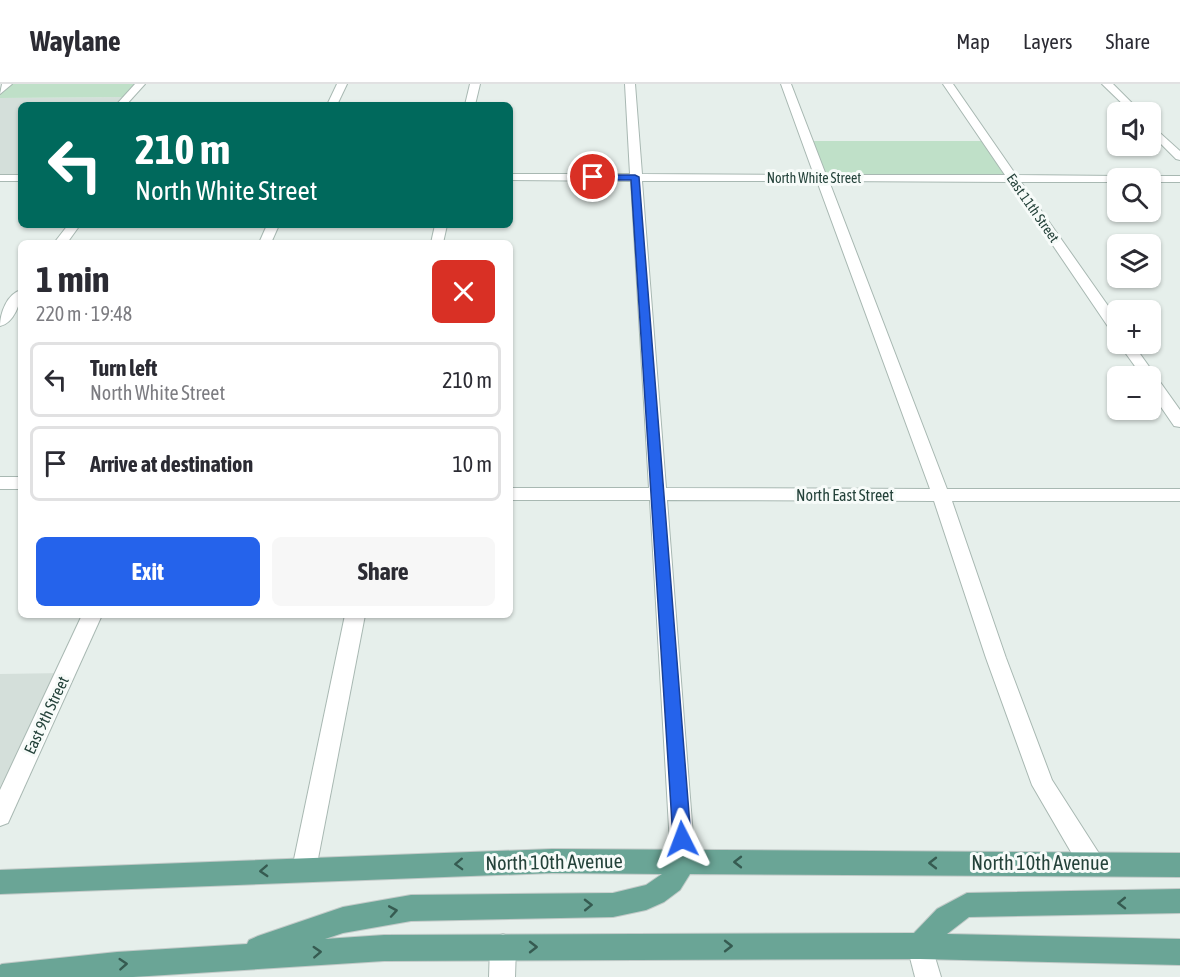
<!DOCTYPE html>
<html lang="en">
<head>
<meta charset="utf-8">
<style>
	body { margin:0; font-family:"Asap Condensed",sans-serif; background:#f7f7f7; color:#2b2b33; height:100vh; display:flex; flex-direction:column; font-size:22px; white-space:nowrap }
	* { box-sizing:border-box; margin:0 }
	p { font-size:20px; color:#7c7c81 }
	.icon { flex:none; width:33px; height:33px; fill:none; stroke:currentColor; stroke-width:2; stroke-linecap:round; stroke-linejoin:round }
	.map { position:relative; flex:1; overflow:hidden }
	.drawer { position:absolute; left:18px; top:156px; width:495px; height:378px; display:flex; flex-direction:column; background:#fff; border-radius:9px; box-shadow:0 2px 4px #0004 }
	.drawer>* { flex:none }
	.guide { position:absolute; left:18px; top:18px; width:495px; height:126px; border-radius:9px; box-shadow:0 2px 4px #0004; background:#00695c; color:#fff; overflow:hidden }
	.tools { position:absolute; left:1107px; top:18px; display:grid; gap:12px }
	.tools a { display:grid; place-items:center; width:54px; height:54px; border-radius:9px; background:#fff; box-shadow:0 2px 4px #0004; font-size:30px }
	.pin { position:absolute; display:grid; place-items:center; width:51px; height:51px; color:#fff; margin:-26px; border:3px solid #fff; border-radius:50%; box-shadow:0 2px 6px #0007 }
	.me { position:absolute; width:66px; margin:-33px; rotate:357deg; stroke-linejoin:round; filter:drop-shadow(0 0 4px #0008) }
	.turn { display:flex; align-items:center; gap:21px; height:126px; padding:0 18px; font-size:27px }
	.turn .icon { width:78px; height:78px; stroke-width:2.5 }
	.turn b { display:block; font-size:42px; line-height:51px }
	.round { display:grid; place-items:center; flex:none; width:63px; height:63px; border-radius:9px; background:#f7f7f7 }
	.overview { display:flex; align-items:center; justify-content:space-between; height:102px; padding:0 18px }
	h1 { font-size:36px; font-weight:700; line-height:45px }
	.action { display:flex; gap:12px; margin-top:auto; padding:12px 18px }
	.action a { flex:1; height:69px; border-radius:9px; background:#2563eb; color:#fff; font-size:24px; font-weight:700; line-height:69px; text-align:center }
	.action a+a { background:#f7f7f7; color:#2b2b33 }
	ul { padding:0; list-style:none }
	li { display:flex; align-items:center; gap:18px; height:75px; margin:0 12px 9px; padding:0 6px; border:3px solid #e1e1e2; border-radius:9px }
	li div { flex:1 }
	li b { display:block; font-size:22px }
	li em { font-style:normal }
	header { display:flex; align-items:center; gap:36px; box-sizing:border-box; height:84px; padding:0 30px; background:#fff; border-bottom:2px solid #e1e1e2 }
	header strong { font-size:28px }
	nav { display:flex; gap:33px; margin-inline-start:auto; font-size:21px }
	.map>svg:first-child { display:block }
</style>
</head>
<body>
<header>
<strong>Waylane</strong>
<nav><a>Map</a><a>Layers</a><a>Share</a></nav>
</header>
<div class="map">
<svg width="1180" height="893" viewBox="0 0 1180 893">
	<rect width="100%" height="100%" fill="#e6efeb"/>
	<g fill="#d4dfda">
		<polygon points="128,13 121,21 21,21 21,94 0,94 0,14"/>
		<polygon points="65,589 0,731 0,590"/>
	</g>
	<g fill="#bfe0c8">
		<polygon points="7,0 140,0 128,13 0,14 0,7"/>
		<polygon points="806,57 987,57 1012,95 820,94"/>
	</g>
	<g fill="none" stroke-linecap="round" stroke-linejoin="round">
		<g stroke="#a8b8b2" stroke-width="2">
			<g id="minor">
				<polygon points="2,0 12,0 0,10"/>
				<polygon points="135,0 145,0 126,21 116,21"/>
				<polygon points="337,0 347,0 337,21 327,21"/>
				<polygon points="470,0 480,0 475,21 465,21"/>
				<path d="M625,0H635L642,90L814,91L781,0H791L826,91H1005L943,0H953L1016,91L1118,92L1123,94H1118V98H1021L1118,236V251L1113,250L1010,98L829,97L947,405H1180V417H952L1006,574L1052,696L1100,771L1103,779L1100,787L1091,791L1082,787L1032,701L986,574L934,417L667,416L695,778L692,786L683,790L674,786L671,778L650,416H510V404H649L631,97L510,96V90H630ZM642,97H817L930,405L666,404Z"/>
				<polygon points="1102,0 1113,0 1141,28 1131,28"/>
				<polygon points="1150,40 1180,67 1180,76 1176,75 1150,49"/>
				<rect x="0" y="91" width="21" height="6"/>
				<polygon points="1150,92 1180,92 1180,98 1150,98 1150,94 1145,94"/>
				<polygon points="68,141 80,141 67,159 54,159"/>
				<polygon points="267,141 279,141 271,159 259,159"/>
				<polygon points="435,141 447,141 443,159 431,159"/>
				<path d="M21,206C21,219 14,239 0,242C0,229 7,210 21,206Z"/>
				<polygon points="1119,260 1133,260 1180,326 1180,343 1174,342 1150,307 1150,292 1142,292"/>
				<rect x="0" y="393" width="21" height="12"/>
				<polygon points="82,531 102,531 8,739 0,742 0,706"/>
				<polygon points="345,531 365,531 316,785 313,793 304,797 295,793 292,785"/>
				<polygon points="920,849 929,853 941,893 915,893 907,862 911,853"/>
				<polygon points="503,850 512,854 516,863 515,893 489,893 490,863 494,854"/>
			</g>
		</g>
		<g stroke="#c2cac8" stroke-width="2">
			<polygon id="major" points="552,765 1180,769 1180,793 690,790 680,806 664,818 646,826 613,833 411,837 343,849 325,855 384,851 914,849 937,825 967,809 1180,805 1180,829 969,833 947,850 1180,855 1180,881 920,875 384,877 133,893 0,893 0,881 2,880 117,868 247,860 249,856 258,852 343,823 411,811 613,809 646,801 662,790 552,789 0,810 0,786"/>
		</g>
		<use href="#minor" fill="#fff" fill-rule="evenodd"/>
		<use href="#major" fill="#6aa596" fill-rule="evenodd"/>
	</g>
	<defs><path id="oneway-chevron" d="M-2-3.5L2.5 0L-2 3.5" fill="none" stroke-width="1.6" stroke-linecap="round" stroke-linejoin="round" transform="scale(1.5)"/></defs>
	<g stroke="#365b51">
		<use href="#oneway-chevron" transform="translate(738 778) rotate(-180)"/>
		<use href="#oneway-chevron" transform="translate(933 779) rotate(-180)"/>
		<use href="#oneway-chevron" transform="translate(459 780) rotate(178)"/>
		<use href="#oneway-chevron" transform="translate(264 787) rotate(177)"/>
		<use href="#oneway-chevron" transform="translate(1122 819) rotate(179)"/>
		<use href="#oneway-chevron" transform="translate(588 821) rotate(-1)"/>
		<use href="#oneway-chevron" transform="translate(393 827) rotate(-10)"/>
		<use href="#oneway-chevron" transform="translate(728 862)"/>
		<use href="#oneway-chevron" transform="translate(533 863)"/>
		<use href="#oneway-chevron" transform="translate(317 868) rotate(-3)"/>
		<use href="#oneway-chevron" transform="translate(123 880) rotate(-4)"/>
	</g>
	<polygon fill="#2563eb" stroke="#184099" stroke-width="1.5" points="590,91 635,91 639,93 691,755 688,761 682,764 676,761 673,755 631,96 593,96 589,93"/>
	<g text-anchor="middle" stroke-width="6" stroke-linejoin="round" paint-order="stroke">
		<g font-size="14" fill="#24423a" stroke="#f7fbf9">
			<text x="814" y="99">North White Street</text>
			<text transform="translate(1033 124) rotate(55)" y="5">East 11th Street</text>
		</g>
		<g font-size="16" fill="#24423a" stroke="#f7fbf9">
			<text x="845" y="417">North East Street</text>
			<text transform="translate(46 631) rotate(-65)" y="6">East 9th Street</text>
		</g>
		<g font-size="20" fill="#24423a" stroke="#f7fbf9">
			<text transform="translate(554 778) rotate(-1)" y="7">North 10th Avenue</text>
			<text x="1040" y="786">North 10th Avenue</text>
		</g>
	</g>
</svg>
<div class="tools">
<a><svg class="icon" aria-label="sound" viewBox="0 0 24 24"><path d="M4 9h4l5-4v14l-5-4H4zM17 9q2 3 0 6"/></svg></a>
<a><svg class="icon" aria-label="search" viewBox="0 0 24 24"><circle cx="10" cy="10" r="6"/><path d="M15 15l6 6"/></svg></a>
<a><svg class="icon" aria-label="layers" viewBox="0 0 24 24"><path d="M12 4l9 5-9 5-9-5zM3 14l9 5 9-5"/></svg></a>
<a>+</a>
<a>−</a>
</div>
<div class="pin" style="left:593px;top:93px;background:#d93025"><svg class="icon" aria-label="arrive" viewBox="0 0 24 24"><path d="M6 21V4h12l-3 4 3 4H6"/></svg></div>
<svg class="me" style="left:682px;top:755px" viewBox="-20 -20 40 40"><path d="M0-17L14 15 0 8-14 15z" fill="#2563eb" stroke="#fff" stroke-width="4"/></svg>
<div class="guide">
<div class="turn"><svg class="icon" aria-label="left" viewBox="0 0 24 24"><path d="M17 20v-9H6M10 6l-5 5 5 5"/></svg><div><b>210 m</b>North White Street</div></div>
</div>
<section class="drawer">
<div class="overview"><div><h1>1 min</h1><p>220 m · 19:48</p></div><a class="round" style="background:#d93025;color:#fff"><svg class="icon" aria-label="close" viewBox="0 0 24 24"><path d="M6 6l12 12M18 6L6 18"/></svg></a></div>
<ul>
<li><svg class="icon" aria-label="left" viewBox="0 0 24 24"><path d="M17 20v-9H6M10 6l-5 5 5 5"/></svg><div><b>Turn left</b><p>North White Street</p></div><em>210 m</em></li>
<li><svg class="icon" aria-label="arrive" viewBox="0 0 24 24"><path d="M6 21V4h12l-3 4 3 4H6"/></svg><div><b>Arrive at destination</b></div><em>10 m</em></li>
</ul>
<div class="action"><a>Exit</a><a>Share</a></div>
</section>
</div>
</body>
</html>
